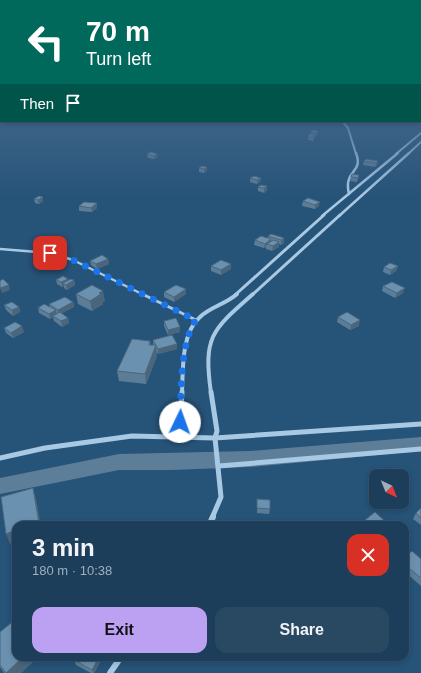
<!DOCTYPE html>
<html lang="en">
<head>
<meta charset="utf-8">
<style>
	body { margin:0; font-family:Arial,sans-serif; background:#294963; color:#f1f3f6; height:100vh; display:flex; flex-direction:column; font-size:15px; white-space:nowrap }
	* { box-sizing:border-box; margin:0 }
	p { font-size:13px; color:#a0aebb }
	.icon { flex:none; width:22px; height:22px; fill:none; stroke:currentColor; stroke-width:2; stroke-linecap:round; stroke-linejoin:round }
	.map { position:relative; flex:1; overflow:hidden }
	.side { position:absolute; left:12px; top:521px; width:397px; height:140px; display:flex; flex-direction:column; background:#1c3e5a; border-radius:12px; box-shadow:0 2px 6px #0003,0 0 0 1px #3a5770 }
	.side>* { flex:none }
	.guide { position:absolute; left:0px; top:0px; width:421px; height:122px; box-shadow:0 2px 6px #0003,0 0 0 1px #3a5770; background:#00695c; color:#fff; overflow:hidden }
	.needle { width:26px; rotate:137deg }
	.controls { position:absolute; left:369px; top:469px; display:grid; gap:8px }
	.controls a { display:grid; place-items:center; width:40px; height:40px; border-radius:8px; background:#1c3e5a; box-shadow:0 2px 6px #0003,0 0 0 1px #3a5770; font-size:20px }
	.pin { position:absolute; display:grid; place-items:center; width:34px; height:34px; color:#fff; margin:-17px; border-radius:8px; box-shadow:0 2px 6px #0006 }
	.me { position:absolute; width:44px; margin:-22px; rotate:3deg; stroke-linejoin:round; filter:drop-shadow(0 0 3px #0008) }
	.turn { display:flex; align-items:center; gap:14px; height:84px; padding:0 20px; font-size:18px }
	.turn .icon { width:52px; height:52px; stroke-width:2.5 }
	.turn b { display:block; font-size:28px; line-height:34px }
	.then { display:flex; align-items:center; height:38px; padding:0 20px; background:#0003; gap:8px; font-size:15px }
	.round { display:grid; place-items:center; flex:none; width:42px; height:42px; border-radius:12px; background:#294963 }
	.headline { display:flex; align-items:center; justify-content:space-between; height:68px; padding:0 20px }
	h1 { font-size:24px; font-weight:600; line-height:30px }
	.cta { display:flex; gap:8px; margin-top:auto; padding:8px 20px }
	.cta a { flex:1; height:46px; border-radius:12px; background:#bca0f2; color:#111; font-size:16px; font-weight:600; line-height:46px; text-align:center }
	.cta a+a { background:#294963; color:#f1f3f6 }
	.map>svg:first-child { display:block }
</style>
</head>
<body>
<div class="map">
<svg width="421" height="673" viewBox="0 0 421 673">
	<rect width="100%" height="100%" fill="#265378"/>
	<g fill="none" stroke-linecap="round" stroke-linejoin="round">
		<polygon fill="#5d7e99" fill-rule="evenodd" points="421,437 421,451 250,467 171,470 119,470 0,494 0,478 119,454 250,451"/>
		<polyline stroke="#a8c9e3" stroke-width="2.5" points="0,249 50,253 73,260 144,295"/>
		<polyline stroke="#a8c9e3" stroke-width="3" points="142,294 196,320"/>
		<g stroke="#a8c9e3" stroke-width="2">
			<polyline points="342,121 348,128 356,154"/>
			<polyline points="396,154 421,133"/>
			<polyline points="408,154 421,142"/>
		</g>
		<g stroke="#a8c9e3" stroke-width="2.5">
			<path d="M349,194C343,169 364,174 356,153"/>
			<polyline points="322,216 398,153"/>
			<polyline points="339,216 409,153"/>
		</g>
		<g stroke="#a8c9e3" stroke-width="3">
			<polyline points="235,295 324,215"/>
			<polyline points="252,295 340,215"/>
		</g>
		<g stroke="#a8c9e3" stroke-width="4">
			<path d="M182,393C183,371 181,333 200,317C210,307 226,304 237,294"/>
			<path d="M211,393C203,336 212,330 253,294"/>
		</g>
		<g stroke="#a8c9e3" stroke-width="5">
			<polyline points="211,392 217,431 215,438 221,497 212,518"/>
			<polyline points="179,438 182,392"/>
			<polyline points="0,458 45,448 132,436 215,438 421,424"/>
			<polyline points="219,466 421,449"/>
		</g>
		<g stroke="#a8c9e3" stroke-width="6">
			<polyline points="209,525 213,517"/>
			<polyline points="274,525 283,525"/>
			<polyline points="110,673 121,657"/>
		</g>
	</g>
	<g fill="#5c7d97">
		<polygon points="318,131 317,134 316,136 315,136 313,141 308,140 308,137 310,134 311,132"/>
		<polygon points="147,154 157,154 158,157 154,159 148,158"/>
		<polygon points="364,161 378,161 377,165 375,167 363,165"/>
		<polygon points="202,166 207,171 204,173 199,172 199,168"/>
		<polygon points="359,175 357,182 350,181 351,177"/>
		<polygon points="250,178 261,178 260,182 257,184 250,182"/>
		<polygon points="267,186 267,190 264,193 258,191 258,187"/>
		<polygon points="39,196 43,197 43,201 39,204 35,203 34,199"/>
		<polygon points="303,201 319,206 315,209 302,206"/>
		<polygon points="79,206 97,208 92,212 79,211"/>
		<polygon points="268,236 284,238 284,243 281,245 279,244 279,247 272,251 266,249 266,247 264,248 254,245 255,240 268,238"/>
		<polygon points="108,259 109,264 97,269 91,265 90,261"/>
		<polygon points="211,266 231,269 221,275 211,271"/>
		<polygon points="398,266 396,271 390,275 383,272 384,267"/>
		<polygon points="56,280 74,280 75,285 67,290 64,288 64,286 62,287 57,284"/>
		<polygon points="383,286 403,293 395,298 382,291"/>
		<polygon points="164,292 186,294 174,302 164,297"/>
		<polygon points="76,294 105,301 102,302 103,304 92,311 78,304"/>
		<polygon points="73,302 74,307 61,313 68,318 69,323 62,327 54,321 53,317 50,319 39,313 38,308 50,307 49,304"/>
		<polygon points="4,305 19,307 20,312 13,316 6,310"/>
		<polygon points="338,317 359,326 350,330 337,322"/>
		<polygon points="164,321 180,327 180,332 168,335 164,326"/>
		<polygon points="4,328 24,332 13,338 6,333"/>
		<polygon points="153,340 177,349 158,354 156,351 157,356 146,384 119,381 117,371 150,341 151,345 153,345"/>
		<polygon points="257,499 270,509 269,514 257,513"/>
		<polygon points="421,508 421,525 413,519 416,513"/>
		<polygon points="405,558 421,559 421,586 405,572"/>
		<polygon points="0,632 38,657 21,673 4,673 0,667"/>
		<polygon points="103,657 94,673 91,673 76,665 74,660"/>
	</g>
	<g fill="#4b667b">
		<polygon points="157,154 158,157 154,159 154,156"/>
		<polygon points="378,161 377,165 375,167 376,163"/>
		<polygon points="207,167 207,171 204,173 204,169"/>
		<polygon points="261,178 260,182 257,184 257,180"/>
		<polygon points="267,186 267,190 264,193 264,188"/>
		<polygon points="43,197 43,201 39,204 38,200"/>
		<polygon points="320,202 319,206 315,209 315,205"/>
		<polygon points="97,203 97,208 92,212 91,208"/>
		<polygon points="284,238 284,243 281,245 281,240"/>
		<polygon points="271,239 271,244 267,244 266,247 264,248 265,244"/>
		<polygon points="279,242 279,247 272,251 273,246"/>
		<polygon points="108,259 109,264 97,269 96,264"/>
		<polygon points="231,264 231,269 221,275 221,270"/>
		<polygon points="398,266 396,271 390,275 391,270"/>
		<polygon points="68,279 69,283 74,280 75,285 67,290 66,285 63,283 64,286 62,287 61,282"/>
		<polygon points="9,285 10,290 2,293 0,288"/>
		<polygon points="405,288 403,293 395,298 397,293"/>
		<polygon points="186,289 186,294 174,302 174,297"/>
		<polygon points="103,291 105,301 102,302 103,304 92,311 90,301 99,293"/>
		<polygon points="73,302 74,307 59,315 58,310"/>
		<polygon points="19,307 20,312 13,316 12,310"/>
		<polygon points="56,310 57,315 53,316 53,317 50,319 49,314"/>
		<polygon points="68,318 69,323 62,327 61,321"/>
		<polygon points="360,320 359,326 350,330 351,325"/>
		<polygon points="22,326 24,332 13,338 11,333"/>
		<polygon points="180,327 180,332 168,335 168,330"/>
		<polygon points="177,344 177,349 158,354 158,349"/>
		<polygon points="156,345 157,356 146,384 145,374"/>
		<polygon points="33,488 36,499 41,525 33,525"/>
		<polygon points="16,530 16,543 10,544 6,534"/>
		<polygon points="409,542 405,553 405,547"/>
		<polygon points="23,657 38,657 21,673 6,673"/>
		<polygon points="99,657 103,657 94,673 93,673 92,670"/>
	</g>
	<g fill="#6b91b0" stroke="#4b667b">
		<polygon points="312,130 318,131 317,133 311,132"/>
		<polygon points="309,134 315,135 314,137 308,137"/>
		<polygon points="151,152 157,154 154,156 147,154"/>
		<polygon points="366,159 378,161 376,163 364,161"/>
		<polygon points="202,166 207,167 204,169 199,168"/>
		<polygon points="352,174 359,175 358,178 351,177"/>
		<polygon points="254,176 261,178 257,180 250,178"/>
		<polygon points="261,185 267,186 264,188 258,187"/>
		<polygon points="39,196 43,197 38,200 34,199"/>
		<polygon points="308,198 320,202 315,205 303,201"/>
		<polygon points="84,202 97,203 91,208 79,206"/>
		<polygon points="271,234 284,238 281,240 268,236"/>
		<polygon points="261,236 271,239 265,244 255,240"/>
		<polygon points="273,240 279,242 273,246 267,244"/>
		<polygon points="102,255 108,259 96,264 90,261"/>
		<polygon points="221,260 231,264 221,270 211,266"/>
		<polygon points="390,263 398,266 391,270 384,267"/>
		<polygon points="63,276 68,279 61,282 56,280"/>
		<polygon points="3,279 9,285 0,288 0,281"/>
		<polygon points="71,279 74,280 66,285 63,283"/>
		<polygon points="392,282 405,288 397,293 383,286"/>
		<polygon points="92,285 103,291 99,293 101,294 90,301 76,294"/>
		<polygon points="176,285 186,289 174,297 164,292"/>
		<polygon points="65,297 73,302 58,310 49,304"/>
		<polygon points="12,302 19,307 12,310 4,305"/>
		<polygon points="44,304 56,310 49,314 38,308"/>
		<polygon points="60,312 68,318 61,321 53,316"/>
		<polygon points="347,312 360,320 351,325 338,317"/>
		<polygon points="176,318 180,327 168,330 164,321"/>
		<polygon points="15,322 22,326 11,333 4,328"/>
		<polygon points="172,335 177,344 158,349 153,340"/>
		<polygon points="132,339 150,341 149,345 156,345 145,374 117,371"/>
		<polygon points="33,488 39,523 33,525 16,525 16,530 6,534 1,497"/>
		<polygon points="257,499 270,500 270,509 257,508"/>
		<polygon points="421,508 421,518 416,513"/>
		<polygon points="375,512 389,525 359,525"/>
		<polygon points="405,539 409,542 405,547"/>
		<polygon points="412,551 421,559 421,578 405,565 405,558"/>
		<polygon points="16,619 16,657 23,657 6,673 0,665 0,632"/>
		<polygon points="76,657 99,657 92,670 74,660"/>
	</g>
	<linearGradient id="sky" x2="0" y2="1"><stop stop-color="#152e42"/><stop offset="0.53" stop-color="#41668b"/><stop offset="1" stop-color="#41668b" stop-opacity="0"/></linearGradient>
	<rect width="421" height="198" fill="url(#sky)"/>
	<g fill="none" stroke-linecap="round" stroke-linejoin="round">
		<path stroke="#1a73e8" stroke-width="7" stroke-dasharray="0 12.6" d="M50,253L73,260L196,320C180,341 181,395 180,422"/>
	</g>
</svg>
<div class="controls">
<a><svg class="needle" viewBox="-14 -14 28 28"><path d="M0-13l5 13h-10z" fill="#e53935"/><path d="M0 13l5-13h-10z" fill="#a0aebb"/></svg></a>
</div>
<div class="pin" style="left:50px;top:253px;background:#d93025"><svg class="icon" aria-label="arrive" viewBox="0 0 24 24"><path d="M6 21V4h12l-3 4 3 4H6"/></svg></div>
<svg class="me" style="left:180px;top:422px" viewBox="-20 -20 40 40"><circle r="19" fill="#fff"/><path d="M0-13L10 11 0 6-10 11z" fill="#1a73e8"/></svg>
<div class="guide">
<div class="turn"><svg class="icon" aria-label="left" viewBox="0 0 24 24"><path d="M17 20v-9H6M10 6l-5 5 5 5"/></svg><div><b>70 m</b>Turn left</div></div>
<div class="then">Then<svg class="icon" aria-label="arrive" viewBox="0 0 24 24"><path d="M6 21V4h12l-3 4 3 4H6"/></svg></div>
</div>
<section class="side">
<div class="headline"><div><h1>3 min</h1><p>180 m · 10:38</p></div><a class="round" style="background:#d93025;color:#fff"><svg class="icon" aria-label="close" viewBox="0 0 24 24"><path d="M6 6l12 12M18 6L6 18"/></svg></a></div>
<div class="cta"><a>Exit</a><a>Share</a></div>
</section>
</div>
</body>
</html>
